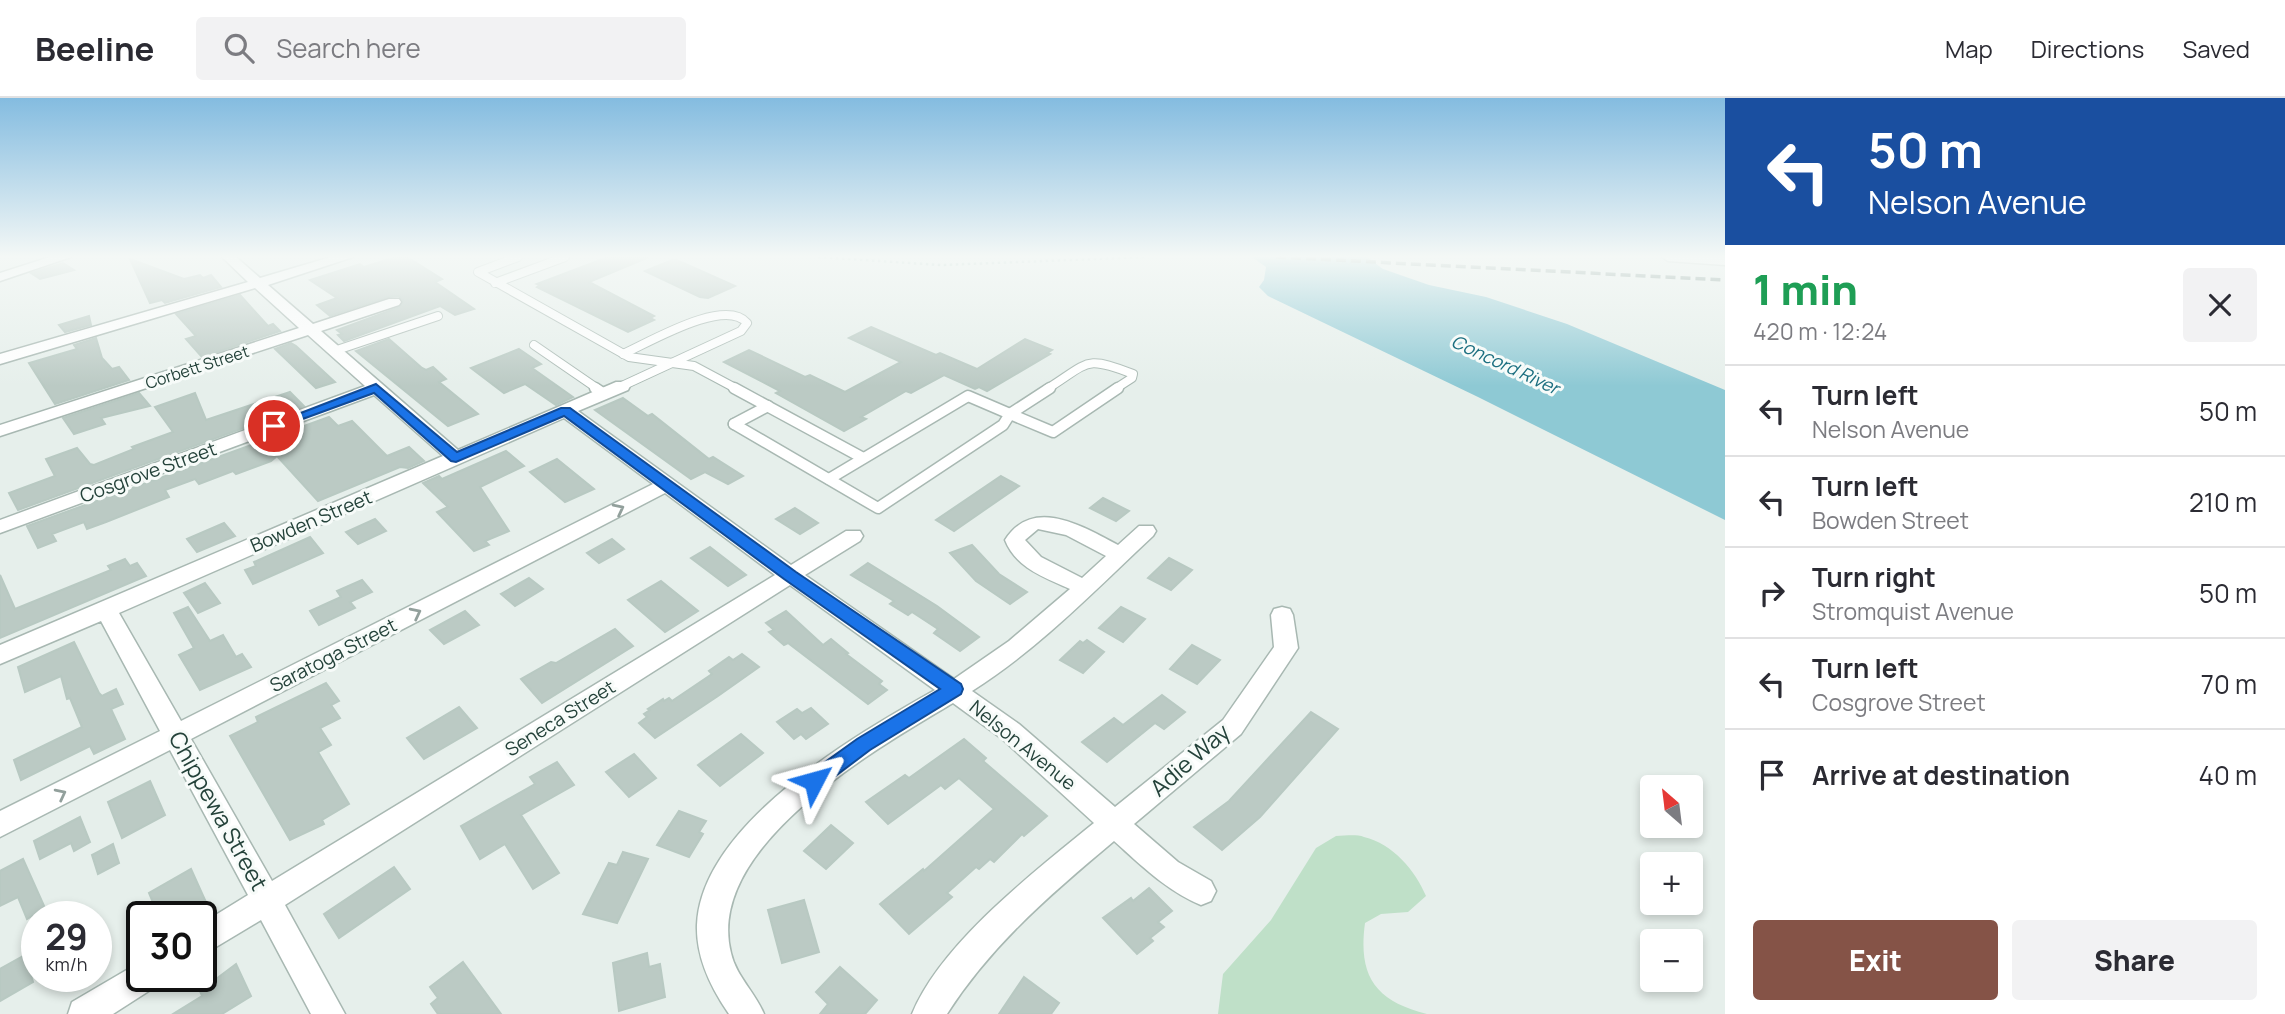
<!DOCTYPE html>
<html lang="en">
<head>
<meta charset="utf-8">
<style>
	body { margin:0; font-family:Manrope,sans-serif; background:#f2f2f3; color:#2b2b33; height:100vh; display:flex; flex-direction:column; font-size:26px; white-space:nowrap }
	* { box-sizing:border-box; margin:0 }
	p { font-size:23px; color:#7c7c81 }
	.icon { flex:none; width:38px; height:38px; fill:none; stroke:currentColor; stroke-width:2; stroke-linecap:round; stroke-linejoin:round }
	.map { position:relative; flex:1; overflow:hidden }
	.drawer { display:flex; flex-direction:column; background:#fff; width:560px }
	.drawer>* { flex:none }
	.top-card { background:#1a4fa0; color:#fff; overflow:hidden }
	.needle { width:46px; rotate:332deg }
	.tools { position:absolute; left:1640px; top:677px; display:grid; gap:14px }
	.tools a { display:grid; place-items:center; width:63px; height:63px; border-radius:7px; background:#fff; box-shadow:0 4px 10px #0003; font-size:35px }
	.speed { position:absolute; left:21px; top:803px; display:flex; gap:14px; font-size:35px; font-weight:700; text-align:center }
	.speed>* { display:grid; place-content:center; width:91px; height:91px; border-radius:50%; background:#fff; box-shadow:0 4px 10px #0003; line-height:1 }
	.speed small { font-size:18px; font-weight:400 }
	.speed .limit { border:4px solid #111; border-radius:10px; background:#fff; color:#111 }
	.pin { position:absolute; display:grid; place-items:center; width:60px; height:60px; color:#fff; margin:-30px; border:4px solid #fff; border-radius:50%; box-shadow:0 2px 7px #0007 }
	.me { position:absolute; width:77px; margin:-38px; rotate:51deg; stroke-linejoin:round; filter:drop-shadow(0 0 5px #0008) }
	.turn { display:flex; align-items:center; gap:24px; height:147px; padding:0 28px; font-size:32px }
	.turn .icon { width:91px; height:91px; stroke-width:2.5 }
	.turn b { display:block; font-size:49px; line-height:60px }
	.round { display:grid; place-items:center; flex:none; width:74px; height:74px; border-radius:7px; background:#f2f2f3 }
	.headline { display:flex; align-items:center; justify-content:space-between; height:119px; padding:0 28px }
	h1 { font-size:42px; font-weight:800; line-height:52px; color:#1e9e55 }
	.button { display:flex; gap:14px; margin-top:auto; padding:14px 28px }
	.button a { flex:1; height:80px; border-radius:7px; background:#855347; color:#fff; font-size:28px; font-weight:800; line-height:80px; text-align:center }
	.button a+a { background:#f2f2f3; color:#2b2b33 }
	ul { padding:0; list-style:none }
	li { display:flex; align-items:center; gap:21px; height:91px; padding:0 28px; border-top:2px solid #e1e1e2 }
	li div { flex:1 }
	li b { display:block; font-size:26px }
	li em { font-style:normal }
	header { display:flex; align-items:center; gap:42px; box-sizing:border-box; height:98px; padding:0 35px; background:#fff; border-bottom:2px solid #e1e1e2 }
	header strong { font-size:33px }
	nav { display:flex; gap:38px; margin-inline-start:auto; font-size:24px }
	.search { width:490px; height:63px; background:#f2f2f3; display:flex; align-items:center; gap:18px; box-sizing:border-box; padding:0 24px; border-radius:7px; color:#7c7c81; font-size:26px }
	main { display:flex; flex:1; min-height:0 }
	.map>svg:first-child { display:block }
</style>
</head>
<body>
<header>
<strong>Beeline</strong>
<div class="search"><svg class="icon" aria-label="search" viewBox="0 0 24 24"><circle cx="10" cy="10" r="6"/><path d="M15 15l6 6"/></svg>Search here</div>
<nav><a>Map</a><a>Directions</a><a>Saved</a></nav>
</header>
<main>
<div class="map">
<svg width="1725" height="916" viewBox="0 0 1725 916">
	<rect width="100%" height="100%" fill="#e6efeb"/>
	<path fill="#bfe0c8" d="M1336,738C1345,738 1356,736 1364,739C1393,746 1415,772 1426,798L1408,814L1381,816L1365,825C1358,877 1374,903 1427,916H1218L1223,876L1271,822L1316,750Z"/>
	<polygon fill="#8ec9d4" points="1252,159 1367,159 1383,171 1429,187 1486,199 1567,226 1725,292 1725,422 1478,299 1268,198 1259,189 1264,182 1266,169"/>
	<g fill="#bbcac4" stroke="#b8c9c2" stroke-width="2">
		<polygon points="396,159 407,159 442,181 435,184 474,211 455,217 440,208 344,243 338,237 342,236 337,232 400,209 403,203 399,198 388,199 330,218 317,207 337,200 310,182 360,166 364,169"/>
		<polygon points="608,159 649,159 589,184 654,218 650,220 654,222 628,234 537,189 540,187 537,186"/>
		<polygon points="130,161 184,181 200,177 203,180 211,177 221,189 165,205 162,202 150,205"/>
		<polygon points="672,162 679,163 735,188 708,200 700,199 645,173"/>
		<polygon points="63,165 74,172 40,181 31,175"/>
		<polygon points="240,197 268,228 273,226 280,233 202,259 186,241 196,238 176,216"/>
		<polygon points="89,218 91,227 65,234 59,227"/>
		<polygon points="871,229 936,257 940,255 977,271 1025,241 1052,252 1047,255 1050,256 987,293 979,289 975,291 944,277 911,295 906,293 861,319 866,321 844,333 776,295 780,293 724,264 749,252 805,279 810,277 845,294 901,264 849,240"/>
		<polygon points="96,240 102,260 112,271 119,269 129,282 55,306 29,265 77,251 74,247"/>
		<polygon points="389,241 422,270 426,272 433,269 446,281 439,284 478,316 448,328 356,253"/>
		<polygon points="291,245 296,248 335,284 316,290 275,251"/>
		<polygon points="519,251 541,266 532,270 573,299 556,307 525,286 504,295 471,270"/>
		<polygon points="290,294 304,308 18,412 9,395 55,378 46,361 77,350 90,366 94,367 134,351 132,349 173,334 155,309 195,295 206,322"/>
		<polygon points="139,295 150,308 101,320 105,326 74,336 63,320"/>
		<polygon points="623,300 648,318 652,316 709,361 713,359 743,378 728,386 705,374 691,381 595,312"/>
		<polygon points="329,319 338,328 352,323 387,358 409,349 424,363 408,370 400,369 318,403 277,358 271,363 236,376 233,373 199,386 195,381 165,392 169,399 106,424 87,431 84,424 52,436 56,443 38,450 27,428"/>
		<polygon points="506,353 524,368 480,389 509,433 485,443 489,447 474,453 437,414 448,409 423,385 439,378 442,381"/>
		<polygon points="557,361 594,391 565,404 530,374"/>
		<polygon points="1001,378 1019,388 954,433 936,422"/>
		<polygon points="1103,400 1129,413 1116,423 1090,410"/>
		<polygon points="795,410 818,425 800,436 776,421"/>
		<polygon points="375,421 386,433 358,446 346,434"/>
		<polygon points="224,425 235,438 197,454 187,441"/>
		<polygon points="310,439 323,455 253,486 245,472 256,468 254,464"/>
		<polygon points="612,441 624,451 599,465 587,455"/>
		<polygon points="972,447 999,476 1027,494 1010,506 976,483 950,455"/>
		<polygon points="710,449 746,477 728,488 691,460"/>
		<polygon points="1169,460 1192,472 1171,492 1148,480"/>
		<polygon points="125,461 130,468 137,465 146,478 0,540 0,477 15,511 111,472 108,468"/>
		<polygon points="868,465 937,508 979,539 960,553 934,535 938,531 912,514 908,517 890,506 894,503 851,477"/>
		<polygon points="529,480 543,491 515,508 501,496"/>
		<polygon points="362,482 372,494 350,504 355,510 319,527 310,513 341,499 337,493"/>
		<polygon points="661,483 698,513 665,534 628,502"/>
		<polygon points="205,485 220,505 198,515 184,495"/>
		<polygon points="188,509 210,543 223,537 236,559 242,556 251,569 200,592 179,557 194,550 174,515"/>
		<polygon points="1121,509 1145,521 1123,544 1099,530"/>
		<polygon points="465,513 479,527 444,546 430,532"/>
		<polygon points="786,513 823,547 831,541 848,555 846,556 882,583 879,586 887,592 868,606 788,545 784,547 769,534 774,532 766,525"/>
		<polygon points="615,531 633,548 542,605 521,581 551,564 556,565"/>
		<polygon points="1087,542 1104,554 1083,575 1060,562 1080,543 1083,545"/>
		<polygon points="74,544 99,595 102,598 116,591 123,606 111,611 125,641 94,656 90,648 21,682 14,662 82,629 70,600 67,601 61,578 25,594 18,569"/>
		<polygon points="1192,547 1220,562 1197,586 1170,571"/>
		<polygon points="742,556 759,569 718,598 655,640 639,625 647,619 644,616 650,612 648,611 663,601 664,603 669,600 672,603 712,576 709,573 729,559 733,562"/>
		<polygon points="326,585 339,603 331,607 340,620 320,630 331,647 318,654 349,706 322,722 324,726 290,742 230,638 258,624 256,619"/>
		<polygon points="1162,597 1185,614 1164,631 1155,625 1107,664 1082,644 1114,620 1123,627"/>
		<polygon points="459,609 477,630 424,661 407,640"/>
		<polygon points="811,610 828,626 806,641 801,636 794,641 777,624 797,611 802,615"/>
		<polygon points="1311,614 1338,631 1260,719 1222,752 1194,729 1229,703"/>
		<polygon points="741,636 763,655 720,688 698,667"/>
		<polygon points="964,641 986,660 983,663 1047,718 1024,738 1022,736 994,764 990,761 979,771 976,769 947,795 952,799 909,836 880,806 923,771 924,773 994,711 959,680 945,691 941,687 888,726 866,704 905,677 909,680"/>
		<polygon points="634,656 656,680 629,699 606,674"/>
		<polygon points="557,664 574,687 521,717 559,775 533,791 505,746 480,761 461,728 535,686 530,679"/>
		<polygon points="150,683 165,717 122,740 108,704"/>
		<polygon points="679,713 706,723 699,734 703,736 689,759 657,747"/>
		<polygon points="80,719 90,744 74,753 71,745 40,761 34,743"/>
		<polygon points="831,727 853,745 826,771 804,753"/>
		<polygon points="113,746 119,765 98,776 92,757"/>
		<polygon points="623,754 648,761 617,825 583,816 609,765 617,767"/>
		<polygon points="23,761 45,810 27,821 18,799 0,808 0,773"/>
		<polygon points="394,769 410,791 339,840 324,816"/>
		<polygon points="191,771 210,813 200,819 159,819 149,795"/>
		<polygon points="1149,790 1172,813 1158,824 1164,829 1150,840 1153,843 1137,856 1103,820 1131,800 1133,803"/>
		<polygon points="804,802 819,854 782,865 768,812"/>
		<polygon points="647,855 649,869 660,866 665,899 619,913 613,865"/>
		<polygon points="25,857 33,884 0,903 0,871"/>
		<polygon points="463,864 501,916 438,916 431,906 438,900 430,889"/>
		<polygon points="236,866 251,898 222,916 173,916 202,898 200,893"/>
		<polygon points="840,869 877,902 865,916 820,916 828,906 816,894"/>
		<polygon points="1024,879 1059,905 1051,916 999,916"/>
	</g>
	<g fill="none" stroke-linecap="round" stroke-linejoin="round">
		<g stroke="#a8b8b2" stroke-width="10">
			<g id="lane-far1">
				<polyline points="518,159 478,174 629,259 694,268 737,291"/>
				<polyline points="495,185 565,159"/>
				<polyline points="534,247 598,291"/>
				<polyline points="334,253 438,218"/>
				<path d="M622,288L741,233L747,225C725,199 650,244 623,256"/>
				<path d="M1047,291C1090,264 1084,257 1133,276L1132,280L1115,291"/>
			</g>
		</g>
		<g stroke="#a8b8b2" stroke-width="13">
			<g id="lane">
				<polyline points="595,290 604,296"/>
				<polyline points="734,290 863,360"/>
				<polyline points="1010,316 1053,334 1118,290"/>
				<polyline points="1010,316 1050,290"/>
				<polyline points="734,326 878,410 1003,327 1010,316"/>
				<polyline points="734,326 768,308"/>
				<polyline points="829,381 968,298 1010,316"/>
			</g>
		</g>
		<g stroke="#a8b8b2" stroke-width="3">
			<g id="street">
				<polygon points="50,159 71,159 0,183 0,175"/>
				<path d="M222,159H236L260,180L331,159H353L268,187L313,226L389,201H399L401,204L399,207L321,233L458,352L616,284H628L630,288L628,292L578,313L791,467L846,433H860L863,438L860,443L805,477L954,581L1009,543L1070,491C1044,479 1016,470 1005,442C1033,398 1082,428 1118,447L1139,428H1153L1156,433L1153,438C1095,492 1040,550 972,593L1019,626L1115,709L1223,622L1274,549L1271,517L1274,511L1282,509L1290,511L1293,517L1298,550L1241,636L1134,726L1178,764L1211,783L1216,793L1211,803L1201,807C1167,793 1141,767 1114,743C1052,795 991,847 947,916H912C941,845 1035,773 1094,725L1001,640L953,605C877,650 704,749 731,855C736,878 755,894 764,916H729C711,890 696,860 697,827C701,726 857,636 935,592L790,487L285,807L345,916H311L261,822L201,858V826L248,797L170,652L0,739V713L160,633L101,523L0,566V547L443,358L374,297L0,435V422L365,288L308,237L0,338V327L299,230L255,190L0,266V256L248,184ZM564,320L653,386L181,623L119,515ZM665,395L775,477L272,783L191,641ZM1038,431L1066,437L1106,458L1082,480L1041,459L1025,442Z"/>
				<polygon points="1662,159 1725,159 1725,167 1668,163"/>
				<polygon points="142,863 142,878 160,878 155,889 113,916 68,916 72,904"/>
			</g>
		</g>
		<polyline stroke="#86b3a5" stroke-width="2.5" stroke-dasharray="2.5 3.5" stroke-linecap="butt" points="818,159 941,167 1146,159"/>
		<use href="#lane-far1" stroke="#fff" stroke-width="8"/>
		<use href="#lane" stroke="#fff" stroke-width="10"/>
		<use href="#street" fill="#fff" fill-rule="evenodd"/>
		<polyline stroke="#5f7d75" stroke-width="3.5" stroke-dasharray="10 5" stroke-linecap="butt" points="1276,159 1725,182"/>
	</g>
	<defs><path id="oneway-chevron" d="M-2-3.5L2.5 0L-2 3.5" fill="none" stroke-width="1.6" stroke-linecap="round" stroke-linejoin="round" transform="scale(1.75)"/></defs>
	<g stroke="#92a09c">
		<use href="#oneway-chevron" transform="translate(619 411) rotate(-27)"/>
		<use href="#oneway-chevron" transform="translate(416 515) rotate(-27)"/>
		<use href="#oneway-chevron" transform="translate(61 696) rotate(-27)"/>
	</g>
	<linearGradient id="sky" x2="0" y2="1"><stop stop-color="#84bce0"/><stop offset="0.55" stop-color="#f4f8f6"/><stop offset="1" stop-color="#f4f8f6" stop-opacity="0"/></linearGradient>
	<rect width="1725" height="288" fill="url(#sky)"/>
	<polygon fill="#1a73e8" stroke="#114b97" stroke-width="2" points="376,286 457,354 561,310 570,310 796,474 961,586 963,591 961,596 870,652 821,689 814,692 807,689 804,683 807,677 857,641 940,591 784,481 564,318 456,364 451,363 374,295 278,330 274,332 267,328"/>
	<g text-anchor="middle" stroke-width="6" stroke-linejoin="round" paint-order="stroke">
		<g font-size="16" fill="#24423a" stroke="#f7fbf9">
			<text transform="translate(197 269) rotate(-18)" y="6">Corbett Street</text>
		</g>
		<g font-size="18" font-style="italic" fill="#1c6f80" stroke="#f7fbf9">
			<text transform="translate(1505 267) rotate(25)" y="6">Concord River</text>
		</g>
		<g font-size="19" fill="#24423a" stroke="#f7fbf9">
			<text transform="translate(148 374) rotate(-20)" y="7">Cosgrove Street</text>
			<text transform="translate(311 423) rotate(-23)" y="7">Bowden Street</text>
			<text transform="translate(333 557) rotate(-27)" y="7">Saratoga Street</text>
			<text transform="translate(560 620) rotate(-32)" y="7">Seneca Street</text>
			<text transform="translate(1023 647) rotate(39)" y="7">Nelson Avenue</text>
		</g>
		<g font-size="23" fill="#24423a" stroke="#f7fbf9">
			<text transform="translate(1190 662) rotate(-41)" y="8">Adie Way</text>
			<text transform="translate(218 713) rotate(61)" y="8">Chippewa Street</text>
		</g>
	</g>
</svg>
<div class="tools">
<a><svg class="needle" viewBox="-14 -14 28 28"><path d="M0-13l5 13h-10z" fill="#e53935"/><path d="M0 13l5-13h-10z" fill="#7c7c81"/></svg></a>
<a>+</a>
<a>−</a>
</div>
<div class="speed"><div>29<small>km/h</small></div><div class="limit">30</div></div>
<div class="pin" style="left:274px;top:328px;background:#d93025"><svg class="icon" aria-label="arrive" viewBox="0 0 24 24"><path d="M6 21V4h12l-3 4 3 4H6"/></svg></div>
<svg class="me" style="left:814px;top:683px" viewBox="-20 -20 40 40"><path d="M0-17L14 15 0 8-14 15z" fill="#1a73e8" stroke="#fff" stroke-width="4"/></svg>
</div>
<section class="drawer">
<div class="top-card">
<div class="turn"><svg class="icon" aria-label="left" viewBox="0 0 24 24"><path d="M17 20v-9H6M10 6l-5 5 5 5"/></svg><div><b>50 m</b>Nelson Avenue</div></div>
</div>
<div class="headline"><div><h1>1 min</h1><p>420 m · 12:24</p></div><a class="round"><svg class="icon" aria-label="close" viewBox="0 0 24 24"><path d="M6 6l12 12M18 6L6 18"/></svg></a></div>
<ul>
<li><svg class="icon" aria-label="left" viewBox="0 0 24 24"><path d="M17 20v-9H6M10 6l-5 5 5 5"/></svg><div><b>Turn left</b><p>Nelson Avenue</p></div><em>50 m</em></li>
<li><svg class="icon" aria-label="left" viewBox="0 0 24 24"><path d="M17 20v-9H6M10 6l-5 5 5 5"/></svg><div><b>Turn left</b><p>Bowden Street</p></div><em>210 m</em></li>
<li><svg class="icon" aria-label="right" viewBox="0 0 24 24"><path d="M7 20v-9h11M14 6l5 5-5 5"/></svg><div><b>Turn right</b><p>Stromquist Avenue</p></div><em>50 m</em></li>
<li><svg class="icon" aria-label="left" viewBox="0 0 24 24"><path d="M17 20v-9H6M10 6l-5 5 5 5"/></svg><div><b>Turn left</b><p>Cosgrove Street</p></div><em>70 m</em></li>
<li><svg class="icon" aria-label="arrive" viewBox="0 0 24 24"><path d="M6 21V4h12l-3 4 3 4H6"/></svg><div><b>Arrive at destination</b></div><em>40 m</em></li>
</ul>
<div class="button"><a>Exit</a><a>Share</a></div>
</section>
</main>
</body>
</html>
